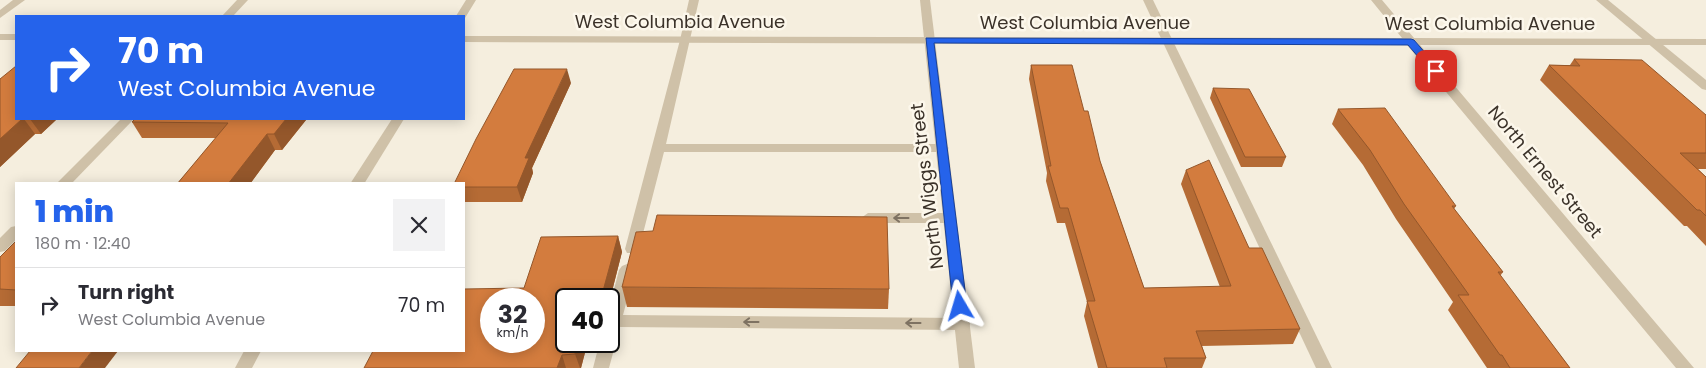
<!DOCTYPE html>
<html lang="en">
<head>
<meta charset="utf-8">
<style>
	body { margin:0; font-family:Poppins,sans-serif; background:#f2f2f3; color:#2b2b33; height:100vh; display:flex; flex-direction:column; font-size:19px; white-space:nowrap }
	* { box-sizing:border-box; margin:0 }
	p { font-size:16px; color:#7c7c81 }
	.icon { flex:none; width:28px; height:28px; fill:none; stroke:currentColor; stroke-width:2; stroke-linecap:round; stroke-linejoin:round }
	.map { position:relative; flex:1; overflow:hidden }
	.panel { position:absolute; left:15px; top:182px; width:450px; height:170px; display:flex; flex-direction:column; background:#fff; border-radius:0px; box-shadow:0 2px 12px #0003 }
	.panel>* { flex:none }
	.hud { position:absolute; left:15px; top:15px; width:450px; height:105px; border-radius:0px; box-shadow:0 2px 12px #0003; background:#2563eb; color:#fff; overflow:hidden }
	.speed { position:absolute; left:480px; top:288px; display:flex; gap:10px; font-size:25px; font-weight:700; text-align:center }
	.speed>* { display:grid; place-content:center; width:65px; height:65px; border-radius:50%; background:#fff; box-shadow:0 2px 12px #0003; line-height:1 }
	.speed small { font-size:12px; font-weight:400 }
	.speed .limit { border:2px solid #111; border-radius:8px; background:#fff; color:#111 }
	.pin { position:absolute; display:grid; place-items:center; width:42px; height:42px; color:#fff; margin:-21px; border-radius:10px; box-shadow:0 2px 8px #0006 }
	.me { position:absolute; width:55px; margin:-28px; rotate:353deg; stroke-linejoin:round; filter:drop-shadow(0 0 4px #0008) }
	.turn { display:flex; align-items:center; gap:18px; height:105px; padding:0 20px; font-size:22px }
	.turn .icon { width:65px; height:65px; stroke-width:2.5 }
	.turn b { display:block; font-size:35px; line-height:42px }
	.round { display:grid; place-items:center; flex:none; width:52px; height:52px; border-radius:0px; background:#f2f2f3 }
	.summary { display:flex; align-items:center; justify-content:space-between; height:85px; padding:0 20px }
	h1 { font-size:30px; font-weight:800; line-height:38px; color:#2563eb }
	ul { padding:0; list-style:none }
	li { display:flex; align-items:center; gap:15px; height:75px; padding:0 20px; border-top:1px solid #e1e1e2 }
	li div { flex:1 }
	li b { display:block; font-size:19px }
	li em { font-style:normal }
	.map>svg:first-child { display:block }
</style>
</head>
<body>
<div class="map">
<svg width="1706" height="368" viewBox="0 0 1706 368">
	<rect width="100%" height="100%" fill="#f5eede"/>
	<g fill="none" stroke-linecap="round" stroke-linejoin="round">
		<g fill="#cfc1a8" fill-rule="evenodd">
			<polygon points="237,0 248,0 233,16 222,16"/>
			<polygon points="689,0 699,0 666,144 942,144 949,148 942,152 664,152 639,249 637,253 627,253 625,249 680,40"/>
			<polygon points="1143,0 1153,0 1332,368 1316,368"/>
			<polygon points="1596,0 1608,0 1706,80 1706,90 1702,89"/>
			<polygon points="121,119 134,119 71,184 56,184"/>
			<polygon points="868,213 950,213 957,218 950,223 868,223 861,218"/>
			<polygon points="16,226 16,240 5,251 0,252 0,238 11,227"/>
			<polygon points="627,264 632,266 635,270 623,315 962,318 968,320 970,324 968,328 962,330 620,327 609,368 593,368 600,341 609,341 609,309 619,270 622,266"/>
		</g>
		<g fill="#cfc1a8" fill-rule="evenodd">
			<polygon points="13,0 25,0 0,18 0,10"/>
			<polygon points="466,0 476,0 465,18 464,16 456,16"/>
			<polygon points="1371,0 1382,0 1414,38 1706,39 1706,45 1420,45 1694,368 1676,368 1407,45 464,42 464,36 1402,38"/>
			<rect x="0" y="34" width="16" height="6"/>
			<polygon points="392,119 404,119 364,184 350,184"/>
			<polygon points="244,351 261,351 252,368 235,368"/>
		</g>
		<polygon fill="#cfc1a8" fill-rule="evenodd" points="920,0 930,0 975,368 959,368"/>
	</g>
	<g fill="#b56b35">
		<polygon points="1574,59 1706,115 1706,169 1698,169 1706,177 1706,246 1687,226 1684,226 1540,80 1549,65 1570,65"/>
		<polygon points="1031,65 1084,111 1100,161 1144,288 1220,287 1181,184 1186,170 1249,248 1300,329 1293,344 1202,346 1206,358 1202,368 1098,368 1084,316 1087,302 1065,223 1057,223 1046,181 1047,173 1029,79"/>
		<polygon points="0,79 16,119 57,119 41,134 35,134 0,167"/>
		<polygon points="571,83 532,168 533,173 522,202 464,202 464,184"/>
		<polygon points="1213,88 1286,157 1282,167 1241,167 1210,98"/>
		<polygon points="1338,109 1456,206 1454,209 1503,272 1500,276 1570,368 1487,368 1448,310 1453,302 1396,219 1363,165 1332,124"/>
		<polygon points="135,119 305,119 306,120 282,150 275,150 250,184 177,184 216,138 142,138 132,122"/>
		<polygon points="618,236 622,252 609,303 609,299 566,299 588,341 581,368 364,368 524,288"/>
		<polygon points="16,241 16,306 0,306 0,257"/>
		<polygon points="622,287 889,289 888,309 627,307"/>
	</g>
	<g fill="#94572b">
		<polygon points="567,69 571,83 532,168 533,173 522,202 517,187 525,158"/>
		<polygon points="22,119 24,119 35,134 0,167 0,139"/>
		<polygon points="30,119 57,119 41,134"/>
		<polygon points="286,119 305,119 306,120 282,150 274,134"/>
		<polygon points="267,134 275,150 250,184 228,184"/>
		<polygon points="618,236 622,252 609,303 609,299 606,299 603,291"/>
		<polygon points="593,291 595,299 591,299"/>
		<polygon points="579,341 588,341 581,368 580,368 575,354"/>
		<polygon points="92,351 118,351 105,368 79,368"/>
		<polygon points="562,355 566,368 557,368"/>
	</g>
	<g fill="#d37c3e" stroke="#94572b" fill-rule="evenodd">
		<polygon points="1574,59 1642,60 1706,115 1706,153 1680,153 1706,177 1706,216 1700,210 1697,210 1549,65 1580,66"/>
		<polygon points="1031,65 1072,65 1084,111 1088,111 1100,161 1144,288 1231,286 1186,170 1209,160 1249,248 1262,248 1300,329 1196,331 1206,358 1164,358 1167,368 1107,368 1087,301 1095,301 1068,208 1060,208 1048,166 1051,166"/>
		<polygon points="16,66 16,119 22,119 0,139 0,79"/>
		<polygon points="514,69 567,69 525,158 529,158 517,187 464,187 464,184 454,184 476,139"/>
		<polygon points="1213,88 1249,89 1286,157 1245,157"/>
		<polygon points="1385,108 1456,206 1452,206 1503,272 1498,272 1570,368 1510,368 1502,355 1500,355 1458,295 1469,295 1404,204 1370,150 1338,109"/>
		<polygon points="135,119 286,119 274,134 267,134 228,184 177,184 228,123 132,122"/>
		<polygon points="657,215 887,217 889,289 622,287 636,232 653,231"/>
		<path d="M618,236L603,291H593L591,299H566V341H579L575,354L562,355L557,368H364L373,351H464V289L524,288L541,237ZM491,299H534V341H491Z"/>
		<polygon points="16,241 16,290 0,289 0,257"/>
		<polygon points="30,351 92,351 79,368 16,368"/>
	</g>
	<defs><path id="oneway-shaft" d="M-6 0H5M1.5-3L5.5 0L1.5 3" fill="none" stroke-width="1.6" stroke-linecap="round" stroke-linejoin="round" transform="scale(1.25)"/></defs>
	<g stroke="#7e7262">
		<use href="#oneway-shaft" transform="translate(901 218) rotate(-180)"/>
		<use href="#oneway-shaft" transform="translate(751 322) rotate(-180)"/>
		<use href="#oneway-shaft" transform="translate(913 323) rotate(-180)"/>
	</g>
	<polygon fill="#2563eb" stroke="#184099" points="926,38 1411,39 1414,40 1441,71 1432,73 1408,45 934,43 967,306 960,311 953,306"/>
	<g text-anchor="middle" stroke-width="5" stroke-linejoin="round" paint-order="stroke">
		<g font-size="18" fill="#3b3229" stroke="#fcf7eb">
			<text x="680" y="28">West Columbia Avenue</text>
			<text x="1085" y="29">West Columbia Avenue</text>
			<text x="1490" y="30">West Columbia Avenue</text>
			<text transform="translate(1545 172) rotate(50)" y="6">North Ernest Street</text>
			<text transform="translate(927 186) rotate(-97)" y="6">North Wiggs Street</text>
		</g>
	</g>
</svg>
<div class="speed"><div>32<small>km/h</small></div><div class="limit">40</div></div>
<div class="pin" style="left:1436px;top:71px;background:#d93025"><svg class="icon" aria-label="arrive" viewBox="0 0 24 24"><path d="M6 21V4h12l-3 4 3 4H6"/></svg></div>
<svg class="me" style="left:960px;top:306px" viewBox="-20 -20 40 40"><path d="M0-17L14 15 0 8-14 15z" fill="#2563eb" stroke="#fff" stroke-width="4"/></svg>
<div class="hud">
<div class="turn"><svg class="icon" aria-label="right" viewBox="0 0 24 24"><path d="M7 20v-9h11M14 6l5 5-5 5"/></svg><div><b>70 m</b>West Columbia Avenue</div></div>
</div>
<section class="panel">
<div class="summary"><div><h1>1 min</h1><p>180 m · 12:40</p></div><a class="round"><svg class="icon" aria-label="close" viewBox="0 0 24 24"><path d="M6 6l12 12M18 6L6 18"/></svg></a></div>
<ul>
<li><svg class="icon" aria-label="right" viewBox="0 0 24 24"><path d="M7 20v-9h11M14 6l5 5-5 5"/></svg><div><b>Turn right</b><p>West Columbia Avenue</p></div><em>70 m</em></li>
</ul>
</section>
</div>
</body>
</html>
